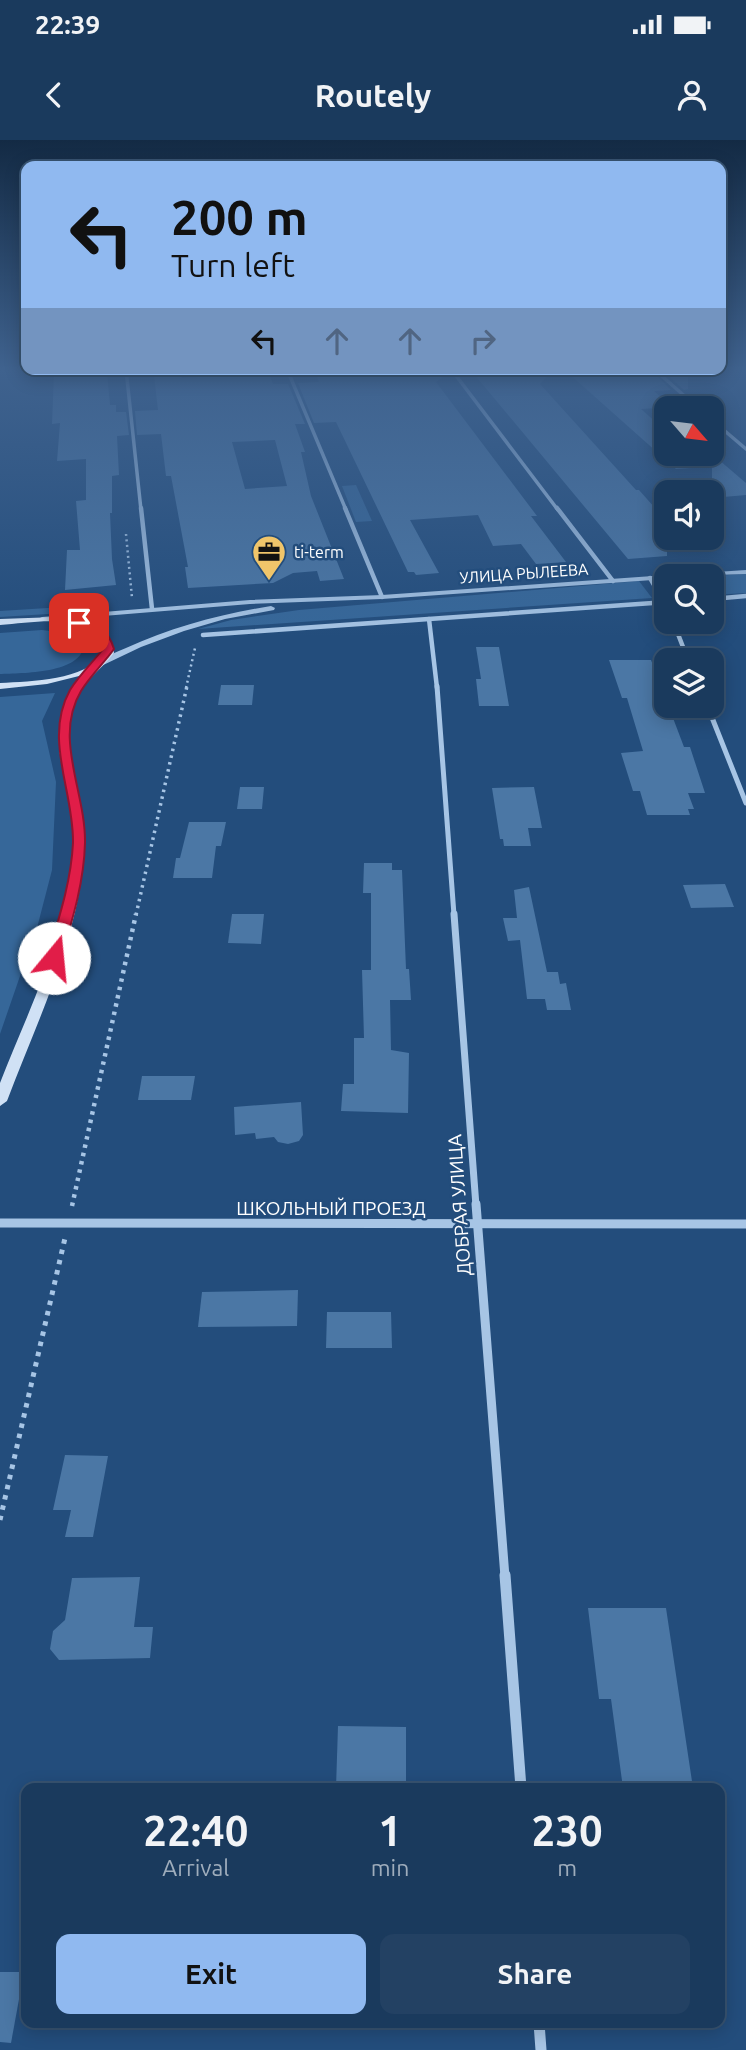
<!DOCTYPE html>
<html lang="en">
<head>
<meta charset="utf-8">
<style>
	body { margin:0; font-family:Ubuntu,sans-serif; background:#234163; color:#f1f3f6; height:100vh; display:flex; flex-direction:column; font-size:26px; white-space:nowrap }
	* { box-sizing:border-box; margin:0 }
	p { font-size:23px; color:#9fadbc }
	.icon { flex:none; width:38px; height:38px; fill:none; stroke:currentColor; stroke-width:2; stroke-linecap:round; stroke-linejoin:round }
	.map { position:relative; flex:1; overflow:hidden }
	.panel { position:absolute; left:21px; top:1643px; width:704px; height:245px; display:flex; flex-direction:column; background:#1a3a5d; border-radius:14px; box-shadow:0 4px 18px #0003,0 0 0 2px #385472 }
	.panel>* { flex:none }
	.banner { position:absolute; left:21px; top:21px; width:705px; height:214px; border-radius:14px; box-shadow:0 4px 18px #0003,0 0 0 2px #385472; background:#90b9f0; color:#111; overflow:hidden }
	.needle { width:46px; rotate:118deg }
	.controls { position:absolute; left:654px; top:256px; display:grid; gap:14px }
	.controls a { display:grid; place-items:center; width:70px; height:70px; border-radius:14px; background:#1a3a5d; box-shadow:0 4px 18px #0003,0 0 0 2px #385472; font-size:35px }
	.pin { position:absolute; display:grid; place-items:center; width:60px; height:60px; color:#fff; margin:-30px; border-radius:14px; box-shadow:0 4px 10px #0006 }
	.me { position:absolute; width:77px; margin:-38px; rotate:17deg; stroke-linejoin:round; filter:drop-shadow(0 0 5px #0008) }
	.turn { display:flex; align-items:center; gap:24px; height:147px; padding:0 35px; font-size:32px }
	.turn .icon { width:91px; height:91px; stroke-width:2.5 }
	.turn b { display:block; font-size:49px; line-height:60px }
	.lanes { display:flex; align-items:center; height:66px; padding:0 35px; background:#0003; justify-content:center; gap:35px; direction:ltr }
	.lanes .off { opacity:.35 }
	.eta { display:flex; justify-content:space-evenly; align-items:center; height:119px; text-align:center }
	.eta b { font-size:42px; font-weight:700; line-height:49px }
	.primary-button { display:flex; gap:14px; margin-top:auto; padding:14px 35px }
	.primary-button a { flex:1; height:80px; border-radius:14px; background:#90b9f0; color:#111; font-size:28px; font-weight:700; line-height:80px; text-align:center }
	.primary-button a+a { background:#234163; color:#f1f3f6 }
	.status { display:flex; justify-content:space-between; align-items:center; height:49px; padding:0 35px; background:#1a3a5d; direction:ltr }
	.status svg { height:19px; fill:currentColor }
	header { display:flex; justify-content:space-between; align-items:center; height:91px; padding:0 35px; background:#1a3a5d; font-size:32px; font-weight:700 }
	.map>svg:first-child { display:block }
</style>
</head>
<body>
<div class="status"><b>22:39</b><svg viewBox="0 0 49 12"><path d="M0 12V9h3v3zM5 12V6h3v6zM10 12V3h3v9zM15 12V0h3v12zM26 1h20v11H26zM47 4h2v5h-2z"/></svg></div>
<header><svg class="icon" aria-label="back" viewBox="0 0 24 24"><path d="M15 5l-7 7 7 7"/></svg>Routely<svg class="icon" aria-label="person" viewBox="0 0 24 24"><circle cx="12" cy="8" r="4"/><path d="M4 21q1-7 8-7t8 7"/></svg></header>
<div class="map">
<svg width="746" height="1910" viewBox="0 0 746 1910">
	<rect width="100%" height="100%" fill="#234d7c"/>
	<g fill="#366799">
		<polygon points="356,345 372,381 356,382 342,346"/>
		<polygon points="746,434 746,453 712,455 712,436"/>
		<polygon points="639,441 652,458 198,489 231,480 299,470"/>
		<polygon points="95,465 95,471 0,477 0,471"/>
		<path d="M42,490L72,494L84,504C83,534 21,533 0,534V493Z"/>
		<polygon points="55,553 42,581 56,642 52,730 38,784 0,894 0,557"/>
	</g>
	<g fill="#4b77a5" fill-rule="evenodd">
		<path d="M228,229H267L273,244H288L305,284H295L305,312H301L311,356L344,439L320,441L317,431L293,433L273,443L188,448L185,427H188L171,336H166L161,294L137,295L135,271L158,270L154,235L181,233L182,238L230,235ZM275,300L287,346L245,349L232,302Z"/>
		<polygon points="314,229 337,229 339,233 447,229 448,233 436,242 537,376 531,376 566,422 536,424 521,404 493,406 478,375 410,380 439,433 416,435 414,432 408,432 336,282 314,283 298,243 319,242"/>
		<polygon points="650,229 671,250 654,251 672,267 641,269 667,292 667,313 692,313 707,327 676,329 567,232"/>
		<polygon points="661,229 688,229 688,249 684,250"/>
		<polygon points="101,231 107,233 110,265 116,265 116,272 126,272 129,295 117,296 119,335 112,336 112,373 110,373 112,419 116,445 65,450 67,410 80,410 76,361 86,360 86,319 57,321 60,283 52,284 54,233"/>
		<polygon points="552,231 540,244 636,350 639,350 655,368 667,367 667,416 628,419 474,234"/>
		<polygon points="712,314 746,343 746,355 712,358"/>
		<polygon points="476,507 499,507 509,566 479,566 476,539 481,539"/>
		<polygon points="609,520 651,520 684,607 690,607 705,653 688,653 694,669 688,669 690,675 647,675 640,651 633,651 621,613 643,611 627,558 622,558"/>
		<polygon points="221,545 254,545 252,565 218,565"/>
		<polygon points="240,647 264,647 262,669 237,669"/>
		<polygon points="534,647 542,688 528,688 531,706 504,706 503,699 500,699 492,648"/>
		<polygon points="189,682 226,682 221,706 216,706 212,738 173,738 176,718 180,718"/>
		<polygon points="364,723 392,723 392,730 402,730 406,829 409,829 411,860 390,860 391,910 409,913 408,973 341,971 343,944 354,944 354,898 364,898 362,830 371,830 371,753 363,753"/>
		<polygon points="725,744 734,767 691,768 683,745"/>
		<polygon points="529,747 547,832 558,832 560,844 566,843 571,870 547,870 545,859 527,859 520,800 508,801 503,778 517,778 514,750"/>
		<polygon points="232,774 264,774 261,804 228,803"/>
		<polygon points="142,936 195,936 191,960 138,960"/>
		<polygon points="301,962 303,995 299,1001 288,1004 278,1002 274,997 256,999 255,993 235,995 234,967"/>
		<polygon points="298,1150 297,1186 198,1187 202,1152"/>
		<polygon points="327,1172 391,1172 392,1208 326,1208"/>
		<polygon points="65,1315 108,1316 93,1397 65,1397 71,1370 53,1370"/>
		<polygon points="140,1437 134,1487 153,1487 150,1518 59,1520 50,1509 53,1491 65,1480 72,1438"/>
		<polygon points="588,1468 666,1468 693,1648 623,1648 611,1559 599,1559"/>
		<polygon points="338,1586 406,1587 406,1648 336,1648"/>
		<polygon points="0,1832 24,1832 11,1903 0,1902"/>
	</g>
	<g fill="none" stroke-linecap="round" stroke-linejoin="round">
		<g stroke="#a7c5e5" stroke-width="2.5" stroke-dasharray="2 3.5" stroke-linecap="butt">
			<polyline points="126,394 132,458"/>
			<polyline points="186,548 195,508"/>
		</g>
		<polyline stroke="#a7c5e5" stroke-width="3.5" stroke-dasharray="2.5 4.5" stroke-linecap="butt" points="136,775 187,546"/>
		<polyline stroke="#a7c5e5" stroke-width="4.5" stroke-dasharray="3.5 5" stroke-linecap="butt" points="72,1066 136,774"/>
		<polyline stroke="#a7c5e5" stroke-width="5" stroke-dasharray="4.5 6" stroke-linecap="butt" points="0,1380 65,1098"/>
		<g stroke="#a7c5e5" stroke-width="3.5">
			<polyline points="126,229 141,370"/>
			<polyline points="287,229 346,370"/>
			<polyline points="451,229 558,370"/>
			<polyline points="654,229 698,268"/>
			<polyline points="712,280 746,309"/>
		</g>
		<g stroke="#a7c5e5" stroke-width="4.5">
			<polyline points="141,368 152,469"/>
			<polyline points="345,368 382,457"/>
			<polyline points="557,368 613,441"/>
			<polyline points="650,438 667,468"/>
			<polyline points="712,459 746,456"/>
			<polyline points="429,479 437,548"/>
			<polyline points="673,481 688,520"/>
			<polyline points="203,495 667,462"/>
		</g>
		<g stroke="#a7c5e5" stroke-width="5">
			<polyline points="437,546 454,775"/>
			<polyline points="707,565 746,663"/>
		</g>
		<polyline stroke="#a7c5e5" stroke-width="7" points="454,774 476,1066"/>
		<g stroke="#a7c5e5" stroke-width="9">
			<polyline points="476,1064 505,1437"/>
			<polyline points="0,1083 746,1084"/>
		</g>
		<g stroke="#a7c5e5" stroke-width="11">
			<polyline points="505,1435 521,1648"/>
			<polyline points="539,1883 541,1910"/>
		</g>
		<g fill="#a7c5e5" fill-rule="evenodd">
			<polygon points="746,430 746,434 683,436 686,434"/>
			<polygon points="667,435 670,436 667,436 667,439 382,459 250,464 42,481 38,479 42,477 250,460 382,455"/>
			<path d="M271,466L275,468L274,470L225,479L184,491L141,507L99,527L92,525C102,518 114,513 126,508C172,487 221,474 271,466Z"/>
		</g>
		<path fill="#d0e1f5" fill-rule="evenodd" d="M57,477C84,479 110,482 114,513C101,530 83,541 74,562C58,599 77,644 83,682C85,699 85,717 82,735C71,813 35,887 7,961L0,966V943C30,866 71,788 73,704C75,639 34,595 83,535L47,544L0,549V543C33,541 83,541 105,513L102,498C77,473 32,483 0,485V479Z"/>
	</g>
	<linearGradient id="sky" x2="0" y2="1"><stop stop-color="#132a44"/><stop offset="0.46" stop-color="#3f628e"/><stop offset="1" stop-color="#3f628e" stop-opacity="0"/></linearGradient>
	<rect width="746" height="497" fill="url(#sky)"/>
	<path fill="#e11d48" stroke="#92132f" stroke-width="2" d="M79,480C98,485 108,489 114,509C104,523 90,536 81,551C53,598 86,652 85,703C84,743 72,781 61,818L54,823L47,818C58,781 71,743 73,703C74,651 43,599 70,550C79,535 93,522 104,508L100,496L75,485V481Z"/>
	<defs>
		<g id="office-pin" transform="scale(1.75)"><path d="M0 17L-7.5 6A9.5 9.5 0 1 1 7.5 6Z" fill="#f0c56a" stroke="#234d7c"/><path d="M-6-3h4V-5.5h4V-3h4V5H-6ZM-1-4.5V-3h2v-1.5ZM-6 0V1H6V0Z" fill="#111"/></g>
	</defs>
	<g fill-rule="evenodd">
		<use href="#office-pin" x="269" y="412"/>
	</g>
	<g text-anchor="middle" stroke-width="5" stroke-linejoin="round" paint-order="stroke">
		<g font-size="16" fill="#fff" stroke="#234d7c" text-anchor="start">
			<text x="294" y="418">ti-term</text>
		</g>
		<g font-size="16" fill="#fff" stroke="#234d7c">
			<text transform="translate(524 433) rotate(-4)" y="6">УЛИЦА РЫЛЕЕВА</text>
		</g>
		<g font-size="19" fill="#fff" stroke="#234d7c">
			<text transform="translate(459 1065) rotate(-94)" y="7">ДОБРАЯ УЛИЦА</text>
			<text x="331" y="1075">ШКОЛЬНЫЙ ПРОЕЗД</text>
		</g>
	</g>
</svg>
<div class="controls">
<a><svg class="needle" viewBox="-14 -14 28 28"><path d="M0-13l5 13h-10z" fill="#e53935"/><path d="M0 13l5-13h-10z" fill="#9fadbc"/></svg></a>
<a><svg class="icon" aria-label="sound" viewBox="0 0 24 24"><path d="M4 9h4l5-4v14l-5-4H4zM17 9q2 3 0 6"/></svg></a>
<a><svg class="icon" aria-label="search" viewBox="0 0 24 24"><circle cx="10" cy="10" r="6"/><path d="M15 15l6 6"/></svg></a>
<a><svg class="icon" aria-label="layers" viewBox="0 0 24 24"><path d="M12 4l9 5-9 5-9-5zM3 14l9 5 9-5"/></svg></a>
</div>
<div class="pin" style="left:79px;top:483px;background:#d93025"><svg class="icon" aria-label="arrive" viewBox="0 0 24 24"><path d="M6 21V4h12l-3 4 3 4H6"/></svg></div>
<svg class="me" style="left:54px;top:818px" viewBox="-20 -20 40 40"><circle r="19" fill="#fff"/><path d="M0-13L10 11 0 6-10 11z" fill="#e11d48"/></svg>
<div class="banner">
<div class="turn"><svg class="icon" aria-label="left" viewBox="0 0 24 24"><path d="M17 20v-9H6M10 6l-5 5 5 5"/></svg><div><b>200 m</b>Turn left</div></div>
<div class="lanes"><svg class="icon" aria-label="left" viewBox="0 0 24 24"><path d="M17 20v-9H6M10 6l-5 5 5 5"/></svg><svg class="icon off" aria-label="ahead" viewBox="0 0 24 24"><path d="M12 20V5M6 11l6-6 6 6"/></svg><svg class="icon off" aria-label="ahead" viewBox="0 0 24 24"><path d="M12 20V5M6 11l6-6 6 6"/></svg><svg class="icon off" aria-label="right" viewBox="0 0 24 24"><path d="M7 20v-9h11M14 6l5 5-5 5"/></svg></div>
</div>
<section class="panel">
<div class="eta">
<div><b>22:40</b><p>Arrival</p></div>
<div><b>1</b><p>min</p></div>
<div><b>230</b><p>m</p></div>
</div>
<div class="primary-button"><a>Exit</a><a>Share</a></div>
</section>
</div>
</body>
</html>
